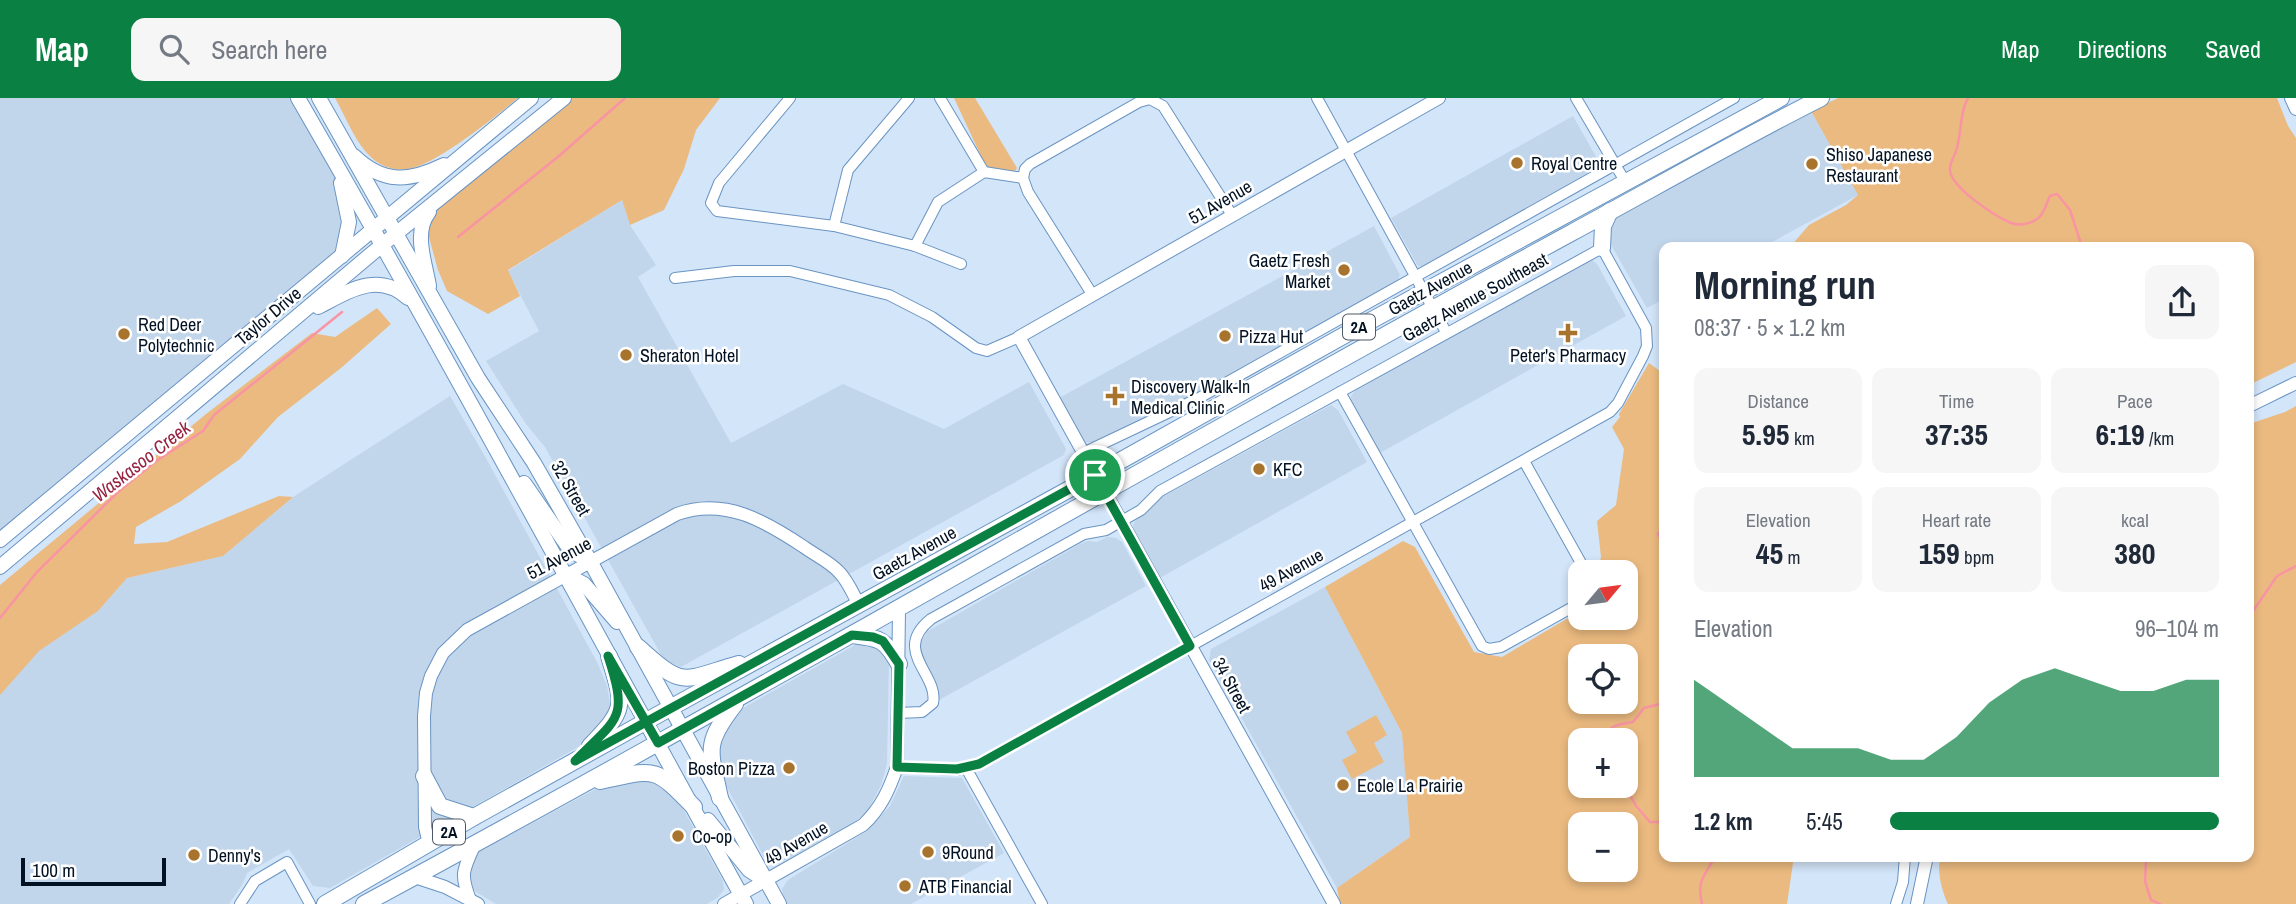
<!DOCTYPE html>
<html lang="en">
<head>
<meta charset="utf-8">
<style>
  body { margin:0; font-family:"Archivo Narrow",sans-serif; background:#f6f6f7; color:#1f2937; height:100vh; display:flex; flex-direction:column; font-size:26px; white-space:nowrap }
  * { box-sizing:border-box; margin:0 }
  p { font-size:23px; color:#747a83 }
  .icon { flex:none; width:38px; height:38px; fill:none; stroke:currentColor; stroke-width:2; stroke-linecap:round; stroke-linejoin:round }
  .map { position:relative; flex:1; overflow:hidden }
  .details { position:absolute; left:1659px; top:144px; width:595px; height:620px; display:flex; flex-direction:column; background:#fff; border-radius:14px; box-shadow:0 4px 10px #0003 }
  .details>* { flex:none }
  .needle { width:46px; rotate:61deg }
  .controls { position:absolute; left:1568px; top:462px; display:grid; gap:14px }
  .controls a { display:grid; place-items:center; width:70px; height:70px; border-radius:14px; background:#fff; box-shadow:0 4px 10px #0003; font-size:35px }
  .scale { position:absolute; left:21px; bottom:18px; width:145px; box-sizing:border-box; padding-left:7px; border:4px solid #031223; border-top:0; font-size:19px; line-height:24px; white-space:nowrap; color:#031223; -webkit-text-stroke:5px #fff; paint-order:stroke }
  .pin { position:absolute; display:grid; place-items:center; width:60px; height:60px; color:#fff; margin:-30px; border:4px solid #fff; border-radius:50%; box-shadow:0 2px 7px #0007 }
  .round { display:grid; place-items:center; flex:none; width:74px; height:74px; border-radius:14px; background:#f6f6f7 }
  .overview { display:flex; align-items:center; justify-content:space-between; height:119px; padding:0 35px }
  h1 { font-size:38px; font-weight:700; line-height:52px }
  .metrics { display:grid; grid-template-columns:repeat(3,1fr); gap:10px; height:119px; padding:7px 35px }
  .metrics div { display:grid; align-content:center; border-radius:14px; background:#f6f6f7; text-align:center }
  .metrics b { font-size:30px; font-weight:700 }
  .metrics small { font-size:19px; font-weight:400 }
  .metrics p { font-size:19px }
  .chart { height:196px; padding:14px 35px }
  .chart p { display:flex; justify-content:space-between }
  .chart svg { width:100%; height:126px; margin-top:7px; fill:#0b8043; opacity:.7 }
  ul { padding:0 35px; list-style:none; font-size:23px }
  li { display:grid; grid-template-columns:112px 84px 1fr; align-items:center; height:52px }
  li i { height:18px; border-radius:9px; background:#0b8043 }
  header { display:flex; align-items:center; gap:42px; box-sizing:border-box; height:98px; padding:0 35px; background:#0b8043; color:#fff }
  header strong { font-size:33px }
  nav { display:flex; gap:38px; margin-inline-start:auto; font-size:24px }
  .search { width:490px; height:63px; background:#f6f6f7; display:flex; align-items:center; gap:18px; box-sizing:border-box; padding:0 24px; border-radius:14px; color:#747a83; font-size:26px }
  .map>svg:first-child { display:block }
</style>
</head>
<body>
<header>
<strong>Map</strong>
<div class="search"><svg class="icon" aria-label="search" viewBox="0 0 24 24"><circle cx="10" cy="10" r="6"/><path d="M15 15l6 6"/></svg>Search here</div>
<nav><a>Map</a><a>Directions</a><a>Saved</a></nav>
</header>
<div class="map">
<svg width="2296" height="806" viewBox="0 0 2296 806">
  <rect width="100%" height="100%" fill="#d3e5f9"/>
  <g fill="#c1d5eb">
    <path d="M 0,0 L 299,0 L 338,70 L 348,118 L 342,158 L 0,442 Z"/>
    <path d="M 1811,13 L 1858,97 L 1763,149 L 1664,149 L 1664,201 L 1647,210 L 1610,145 L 1611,127 L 1615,120 Z"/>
    <path d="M 1573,18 L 1599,64 L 1597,71 L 1423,169 L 1418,168 L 1391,120 Z"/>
    <path d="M 622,102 L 630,127 L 656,167 L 638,179 L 731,345 L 843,286 L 944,331 L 1029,284 L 1066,351 L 1064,357 L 681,569 L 664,562 L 545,349 L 526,326 L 486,263 L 539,233 L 508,173 Z"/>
    <path d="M 1374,128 L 1400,177 L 1397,184 L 1199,296 L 1093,344 L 1084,344 L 1059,300 Z"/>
    <path d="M 1592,162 L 1597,166 L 1626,218 L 1380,355 L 1351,304 L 1351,298 L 1356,292 L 1585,164 Z"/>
    <path d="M 450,298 L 487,362 L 598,566 L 607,588 L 611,611 L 604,627 L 580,648 L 330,790 L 313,788 L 289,751 L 247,775 L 242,787 L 229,806 L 0,806 L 0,579 L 98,513 L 127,480 L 223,458 L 293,399 Z"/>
    <path d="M 1331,307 L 1338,312 L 1367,364 L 1158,481 L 1134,436 L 1133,427 L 1135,423 L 1147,414 L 1155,403 Z"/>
    <path d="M 1107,439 L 1116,440 L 1122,444 L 1146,488 L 939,602 L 922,573 L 919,561 L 921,543 L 928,533 L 1080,446 L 1088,443 L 1097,444 Z"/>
    <path d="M 1325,489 L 1402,635 L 1410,739 L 1337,790 L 1209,562 L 1211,551 Z"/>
    <path d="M 864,542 L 876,546 L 889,560 L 887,666 L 881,687 L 868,712 L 854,725 L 786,762 L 772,764 L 765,761 L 721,678 L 715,639 L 734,615 Z"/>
    <path d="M 636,674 L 672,691 L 723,783 L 724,792 L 717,800 L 707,806 L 496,806 L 473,792 L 467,772 L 477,755 L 618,679 Z"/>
    <path d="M 904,678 L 962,680 L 1004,755 L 911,806 L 785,806 L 782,791 L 788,782 L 867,733 L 890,708 Z"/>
  </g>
  <g fill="#ebba80" fill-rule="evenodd">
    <path d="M 335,0 L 518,0 C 495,19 436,67 408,71 C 398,73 386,70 377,64 C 357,50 347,21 335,0 Z"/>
    <path d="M 570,0 L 720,0 L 696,32 L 684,71 L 664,112 L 630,127 L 622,102 L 508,172 L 520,198 L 488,216 L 447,193 L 438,172 L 428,136 L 435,113 Z"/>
    <path d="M 954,0 L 975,0 L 1017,70 L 1015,73 L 987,71 Z"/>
    <path d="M 1838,0 L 2277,0 L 2288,28 L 2296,40 L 2296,264 L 2249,287 L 2249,149 L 1790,149 L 1809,127 L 1846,107 L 1858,97 L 1811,13 Z"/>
    <path d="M 377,210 L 391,226 L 341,270 L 278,319 L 240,361 L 181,403 L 136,429 L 134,446 L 167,444 L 279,398 L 293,399 L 223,458 L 127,480 L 98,513 L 39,553 L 0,597 L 0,487 L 206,316 L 312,235 L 335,239 Z"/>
    <path d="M 1649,265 L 1664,276 L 1664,758 L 1794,758 L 1787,806 L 1340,806 L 1337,790 L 1410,739 L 1402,635 L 1325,489 L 1403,443 L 1415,449 L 1474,554 L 1502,559 L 1580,513 L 1580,520 L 1626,520 L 1626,474 L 1597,474 L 1601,459 L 1597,423 L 1616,407 L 1624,351 L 1612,329 L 1620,319 L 1619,316 ZM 1580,558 L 1626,558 L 1626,604 L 1580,604 ZM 1580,642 L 1626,642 L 1626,688 L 1580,688 ZM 1580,726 L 1626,726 L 1626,772 L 1580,772 Z"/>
    <path d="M 2296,308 L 2296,806 L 1948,806 C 1942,793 1936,772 1941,758 L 2249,758 L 2249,326 L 2285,314 Z"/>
    <path d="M 1376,617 L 1387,637 L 1374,645 L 1384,664 L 1352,681 L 1342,662 L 1357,654 L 1346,634 Z"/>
  </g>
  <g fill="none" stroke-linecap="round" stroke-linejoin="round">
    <g stroke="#f994a3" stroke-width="2.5">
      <path d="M 1968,0 C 1959,16 1962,36 1956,53 C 1954,60 1949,65 1950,73 C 1953,91 1995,118 2011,125 C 2019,128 2030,126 2037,121 C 2045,116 2046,105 2050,98 L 2057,96 L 2070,112 L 2082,149"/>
      <path d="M 458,139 L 559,58 L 625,0"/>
      <path d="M 1664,428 L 1658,436 L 1664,448"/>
      <path d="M 2249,519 L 2277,478 L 2296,468"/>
      <path d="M 0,520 L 37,474 L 119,393 L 156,363 L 203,333 L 214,317 L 342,214"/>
      <path d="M 1604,642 C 1608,627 1619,626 1633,624 L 1644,610 L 1664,605"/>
      <path d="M 1625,688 L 1636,708 L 1650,724 L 1664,724"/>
      <path d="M 2143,758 L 2146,764 L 2145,783 L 2151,802 L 2160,806"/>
      <path d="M 1702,806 C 1696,780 1706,778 1715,758"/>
    </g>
    <g stroke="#6994c2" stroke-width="12">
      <g id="minor">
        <path d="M 790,0 L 719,85 L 711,105 L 717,113 L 834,128 L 915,148 L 961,166"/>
        <path d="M 940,0 L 984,74"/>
        <path d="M 1317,0 L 1446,234"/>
        <path d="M 1576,0 L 1626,85"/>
        <path d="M 1023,80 L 1025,71 L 1030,66 L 1139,4 L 1150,1 L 1163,8 L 1232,117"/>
        <path d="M 1023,80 L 1028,94 L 1092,196"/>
        <path d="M 834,128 L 848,72 L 909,0"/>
        <path d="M 915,148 L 938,104 L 984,74 L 1023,80"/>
        <path d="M 675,180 L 734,173 L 790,173 L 889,197 L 932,219 L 976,250 L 987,253 L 1019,239"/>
        <path d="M 1340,294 L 1482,548 L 1489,551 L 1501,549 L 1580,505"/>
        <path d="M 1083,355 L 1199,300 L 1734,0"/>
        <path d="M 1524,363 L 1586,474"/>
        <path d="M 897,669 L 957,672 L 979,666 L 1610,314 L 1618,305 L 1643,258 L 1647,248 L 1646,230 L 1602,150 L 1160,393 L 1141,412 L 1106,432 L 1084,436 L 931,521 C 891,553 939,576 933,605 L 922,614 L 898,615"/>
        <path d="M 966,670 L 1042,806"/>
        <path d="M 240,806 L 255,783 L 287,764 L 310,806"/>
        <path d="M 1896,806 L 1903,784 L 1905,758"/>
      </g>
    </g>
    <g stroke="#6994c2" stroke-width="14">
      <g id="tertiary">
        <path d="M 2291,0 L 2296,11"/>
        <path d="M 2249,308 L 2296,285"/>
        <path d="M 429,746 L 425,729 L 424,618 L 426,595 L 431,578 L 443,555 L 467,532 L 677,416 C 725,399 765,423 804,449 C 815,457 830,464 839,474 C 848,483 853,496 859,507"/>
        <path d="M 415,779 L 445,789 L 478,806"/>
        <path d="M 470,802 C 460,776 463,772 474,748"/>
        <path d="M 724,806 L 863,727 C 881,710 889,692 897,669 L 899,511"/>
        <path d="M 1334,806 L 1019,239 L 1439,0"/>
        <path d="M 1917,806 L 1927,758"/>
      </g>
    </g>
    <g stroke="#6994c2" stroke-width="16">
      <g id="secondary">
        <path d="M 298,0 C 452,266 597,537 746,806"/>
        <path d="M 319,0 L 478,280 L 534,365 L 590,463 L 779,806"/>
        <path d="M 354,58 C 383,86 409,84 444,67"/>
        <path d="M 341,85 L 349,124 L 342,158"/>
        <path d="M 429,188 C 425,164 413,134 429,114"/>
        <path d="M 318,209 C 349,193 378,173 408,200"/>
        <path d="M 524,385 L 571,453 L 588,462"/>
        <path d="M 0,442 L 531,0"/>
        <path d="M 0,469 L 382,147 L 564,0"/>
        <path d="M 565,476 L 584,486 L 617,524"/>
        <path d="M 708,722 L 749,772 L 763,781"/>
      </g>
    </g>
    <g stroke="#6994c2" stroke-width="18">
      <g id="primary">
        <path d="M 1602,150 L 1603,128 L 1610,113"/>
        <path d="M 852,537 C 880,540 885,541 899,566"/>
        <path d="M 638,549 C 685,592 682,582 739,566"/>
        <path d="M 590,648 C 627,610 624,608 609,558"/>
        <path d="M 424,678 L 440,708 L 474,719"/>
        <path d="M 600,683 C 656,671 653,667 694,709"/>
        <path d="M 720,700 C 710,652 703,647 735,606"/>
        <path d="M 325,806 L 474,719 L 670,610 L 1095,377 L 1359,229 L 1781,0"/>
        <path d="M 364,806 C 769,588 1166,355 1571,135 C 1654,90 1736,43 1821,0"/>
      </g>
    </g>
    <use href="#minor" stroke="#fff" stroke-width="10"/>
    <use href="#tertiary" stroke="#fff" stroke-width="12"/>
    <use href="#secondary" stroke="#fff" stroke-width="14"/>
    <use href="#primary" stroke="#fff" stroke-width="16"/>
  </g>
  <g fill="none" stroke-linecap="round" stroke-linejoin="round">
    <g stroke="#fff" stroke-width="14">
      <path id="route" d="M 1095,377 L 646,624 L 608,558 C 629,622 618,619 575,663 L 646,624 L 658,645 L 852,537 L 873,539 L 883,543 L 899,566 L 897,669 L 957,671 L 979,666 L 1190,548 L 1095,377"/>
    </g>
    <use href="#route" stroke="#0b8043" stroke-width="9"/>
  </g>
  <g fill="#a8732d" stroke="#fff" stroke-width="2.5">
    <circle cx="1517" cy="65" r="7"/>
    <circle cx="1812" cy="66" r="7"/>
    <circle cx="1344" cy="172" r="7"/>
    <path d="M1564.5 224.5h7v7h7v7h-7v7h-7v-7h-7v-7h7z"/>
    <circle cx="124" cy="236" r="7"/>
    <circle cx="1225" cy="238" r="7"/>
    <circle cx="626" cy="257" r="7"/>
    <path d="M1111.5 287.5h7v7h7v7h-7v7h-7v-7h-7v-7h7z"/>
    <circle cx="1259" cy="371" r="7"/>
    <circle cx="789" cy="670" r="7"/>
    <circle cx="1343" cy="687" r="7"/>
    <circle cx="678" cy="738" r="7"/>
    <circle cx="928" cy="754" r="7"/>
    <circle cx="194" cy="757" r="7"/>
    <circle cx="905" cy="788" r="7"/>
  </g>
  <g text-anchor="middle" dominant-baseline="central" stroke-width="5" stroke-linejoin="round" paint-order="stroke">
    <g fill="#fff" stroke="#4f5965" stroke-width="2">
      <rect x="1343" y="216.5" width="32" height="25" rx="5"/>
      <rect x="433" y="721.5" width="32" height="25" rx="5"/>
    </g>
    <g font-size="16" font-weight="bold" fill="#031223">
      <text x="1359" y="229">2A</text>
      <text x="449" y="734">2A</text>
    </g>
    <g font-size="18" fill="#031223" stroke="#fff" text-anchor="start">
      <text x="1826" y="56">Shiso Japanese<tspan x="1826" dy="21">Restaurant</tspan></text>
      <text x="1531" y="65">Royal Centre</text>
      <text x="1330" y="162" text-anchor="end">Gaetz Fresh<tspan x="1330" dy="21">Market</tspan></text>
      <text x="138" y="226">Red Deer<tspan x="138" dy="21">Polytechnic</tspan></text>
      <text x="1239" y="238">Pizza Hut</text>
      <text x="640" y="257">Sheraton Hotel</text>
      <text x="1568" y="257" text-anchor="middle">Peter's Pharmacy</text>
      <text x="1131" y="288">Discovery Walk-In<tspan x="1131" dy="21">Medical Clinic</tspan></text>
      <text x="1273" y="371">KFC</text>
      <text x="775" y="670" text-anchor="end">Boston Pizza</text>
      <text x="1357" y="687">Ecole La Prairie</text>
      <text x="692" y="738">Co-op</text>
      <text x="942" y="754">9Round</text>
      <text x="208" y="757">Denny's</text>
      <text x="919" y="788">ATB Financial</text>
    </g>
    <g font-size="18" fill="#031223" stroke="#fff">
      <text transform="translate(1220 104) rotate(-30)">51 Avenue</text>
      <text transform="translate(1430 190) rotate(-29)">Gaetz Avenue</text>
      <text transform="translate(1475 199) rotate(-29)">Gaetz Avenue Southeast</text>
      <text transform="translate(268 218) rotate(-40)">Taylor Drive</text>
      <text transform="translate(571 390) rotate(60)">32 Street</text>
      <text transform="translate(914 455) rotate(-29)">Gaetz Avenue</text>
      <text transform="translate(559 460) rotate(-28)">51 Avenue</text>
      <text transform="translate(1291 472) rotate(-29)">49 Avenue</text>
      <text transform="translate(1232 587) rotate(61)">34 Street</text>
      <text transform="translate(796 745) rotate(-30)">49 Avenue</text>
    </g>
    <g font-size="19" font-style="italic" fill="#962240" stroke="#fff">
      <text transform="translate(141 363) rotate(-38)">Waskasoo Creek</text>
    </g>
  </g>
</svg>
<div class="controls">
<a><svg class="needle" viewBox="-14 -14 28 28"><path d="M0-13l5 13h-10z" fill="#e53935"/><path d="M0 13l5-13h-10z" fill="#747a83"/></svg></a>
<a><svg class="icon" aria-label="locate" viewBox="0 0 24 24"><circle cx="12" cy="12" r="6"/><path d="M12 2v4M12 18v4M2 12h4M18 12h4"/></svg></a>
<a>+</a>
<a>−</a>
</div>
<div class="scale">100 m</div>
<div class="pin" style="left:1095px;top:377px;background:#1e9e55"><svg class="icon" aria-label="arrive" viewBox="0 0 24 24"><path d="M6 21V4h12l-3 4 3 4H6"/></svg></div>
<section class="details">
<div class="overview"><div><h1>Morning run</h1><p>08:37 · 5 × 1.2 km</p></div><a class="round"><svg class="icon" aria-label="share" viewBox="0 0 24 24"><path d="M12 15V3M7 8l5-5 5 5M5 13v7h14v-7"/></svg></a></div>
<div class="metrics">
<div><p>Distance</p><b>5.95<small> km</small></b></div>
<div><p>Time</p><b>37:35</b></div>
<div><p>Pace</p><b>6:19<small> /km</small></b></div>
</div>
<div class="metrics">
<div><p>Elevation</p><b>45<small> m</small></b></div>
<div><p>Heart rate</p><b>159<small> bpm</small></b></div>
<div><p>kcal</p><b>380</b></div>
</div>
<div class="chart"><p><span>Elevation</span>96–104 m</p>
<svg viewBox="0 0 160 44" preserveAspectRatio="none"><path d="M0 44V10L10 18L20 26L30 34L40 34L50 34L60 38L70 38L80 30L90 18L100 10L110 6L120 10L130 14L140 14L150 10L160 10V44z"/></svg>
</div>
<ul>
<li><b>1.2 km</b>5:45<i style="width:100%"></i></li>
</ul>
</section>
</div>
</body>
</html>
